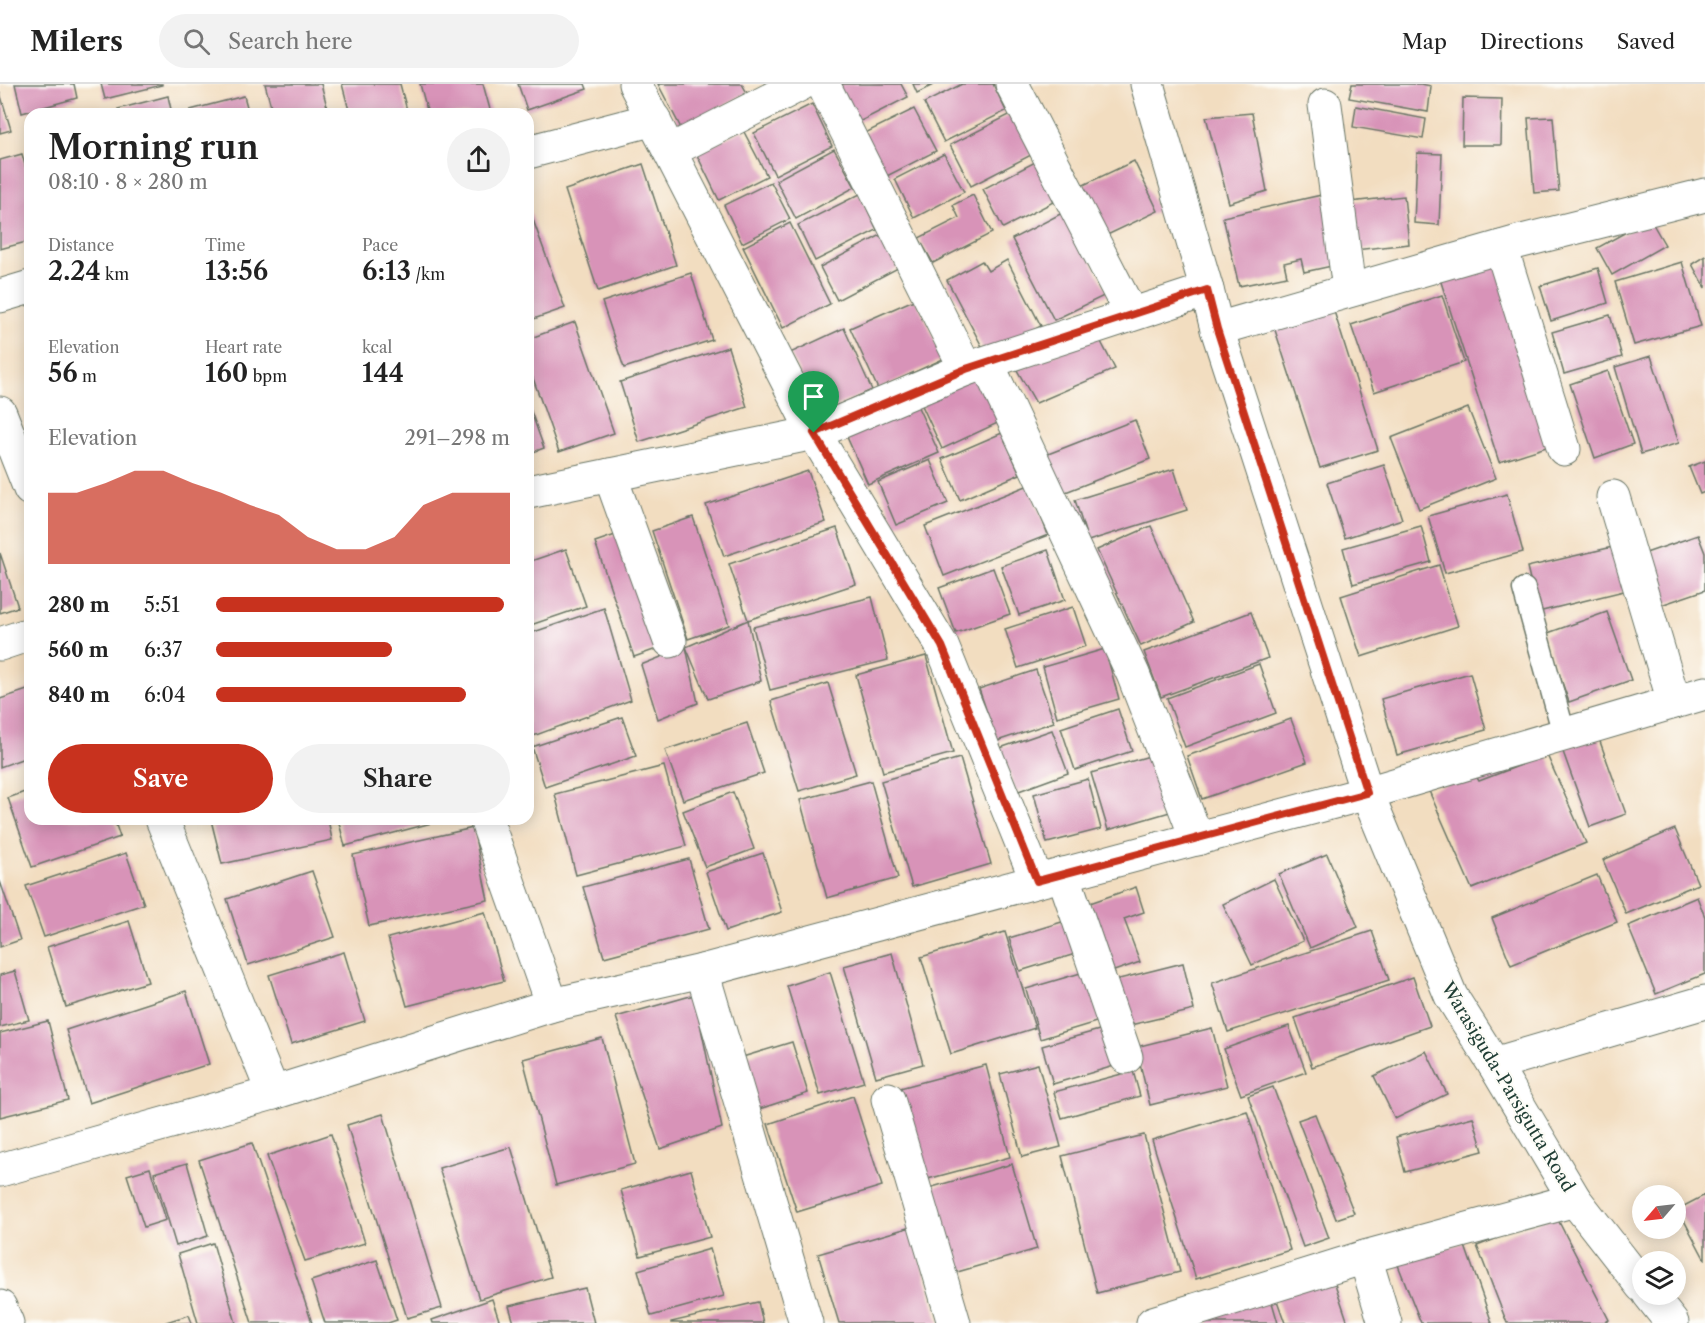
<!DOCTYPE html>
<html lang="en">
<head>
<meta charset="utf-8">
<style>
  body { margin:0; font-family:"Libre Caslon Text",serif; background:#f2f2f2; color:#222; height:100vh; display:flex; flex-direction:column; font-size:22px; white-space:nowrap }
  * { box-sizing:border-box; margin:0 }
  p { font-size:20px; color:#767676 }
  .icon { flex:none; width:33px; height:33px; fill:none; stroke:currentColor; stroke-width:2; stroke-linecap:round; stroke-linejoin:round }
  .map { position:relative; flex:1; overflow:hidden }
  .panel { position:absolute; left:24px; top:24px; width:510px; height:717px; display:flex; flex-direction:column; background:#fff; border-radius:18px; box-shadow:0 3px 15px #0003 }
  .panel>* { flex:none }
  .needle { width:39px; rotate:242deg }
  .fabs { position:absolute; left:1632px; top:1101px; display:grid; gap:12px }
  .fabs a { display:grid; place-items:center; width:54px; height:54px; border-radius:50%; background:#fff; box-shadow:0 3px 15px #0003; font-size:30px }
  .pin { position:absolute; display:grid; place-items:center; width:51px; height:51px; color:#fff; margin:-62px -26px; border-radius:50% 50% 50% 0; rotate:-45deg; box-shadow:0 0 6px #0007 }
  .pin .icon { rotate:45deg }
  .round { display:grid; place-items:center; flex:none; width:63px; height:63px; border-radius:32px; background:#f2f2f2 }
  .summary { display:flex; align-items:center; justify-content:space-between; height:102px; padding:0 24px }
  h1 { font-size:33px; font-weight:600; line-height:45px }
  .figures { display:grid; grid-template-columns:repeat(3,1fr); gap:9px; height:102px; padding:6px 24px }
  .figures div { display:grid; align-content:center }
  .figures b { font-size:26px; font-weight:600 }
  .figures small { font-size:16px; font-weight:400 }
  .figures p { font-size:16px }
  .chart { height:168px; padding:12px 24px }
  .chart p { display:flex; justify-content:space-between }
  .chart svg { width:100%; height:108px; margin-top:6px; fill:#c8321e; opacity:.7 }
  .action { display:flex; gap:12px; margin-top:auto; padding:12px 24px }
  .action a { flex:1; height:69px; border-radius:36px; background:#c8321e; color:#fff; font-size:24px; font-weight:600; line-height:69px; text-align:center }
  .action a+a { background:#f2f2f2; color:#222 }
  ul { padding:0 24px; list-style:none; font-size:20px }
  li { display:grid; grid-template-columns:96px 72px 1fr; align-items:center; height:45px }
  li i { height:15px; border-radius:8px; background:#c8321e }
  header { display:flex; align-items:center; gap:36px; box-sizing:border-box; height:84px; padding:0 30px; background:#fff; border-bottom:2px solid #e0e0e0 }
  header strong { font-size:28px }
  nav { display:flex; gap:33px; margin-inline-start:auto; font-size:21px }
  .search { width:420px; height:54px; background:#f2f2f2; display:flex; align-items:center; gap:15px; box-sizing:border-box; padding:0 21px; border-radius:33px; color:#767676; font-size:22px }
  .map>svg:first-child { display:block }
</style>
</head>
<body>
<header>
<strong>Milers</strong>
<div class="search"><svg class="icon" aria-label="search" viewBox="0 0 24 24"><circle cx="10" cy="10" r="6"/><path d="M15 15l6 6"/></svg>Search here</div>
<nav><a>Map</a><a>Directions</a><a>Saved</a></nav>
</header>
<div class="map">
<svg width="1705" height="1239" viewBox="0 0 1705 1239">
  <rect width="100%" height="100%" fill="#fdfcf7"/>
  <filter id="ink" filterUnits="userSpaceOnUse"><feTurbulence type="fractalNoise" baseFrequency=".0167" numOctaves="2"/><feDisplacementMap in="SourceGraphic" scale="12" xChannelSelector="R" yChannelSelector="G"/><feConvolveMatrix kernelMatrix="1 2 1 2 8 2 1 2 1" color-interpolation-filters="sRGB"/></filter>
  <filter id="wash" filterUnits="userSpaceOnUse"><feTurbulence type="fractalNoise" baseFrequency=".008" numOctaves="4" result="noise"/><feDisplacementMap in="SourceGraphic" scale="24" xChannelSelector="R" yChannelSelector="G"/><feGaussianBlur stdDeviation="1.35" result="paint"/><feColorMatrix in="noise" values="0 0 0 0 0 0 0 0 0 0 0 0 0 0 0 0 0 1.4 0 .05"/><feComposite in="paint" operator="in"/></filter>
  <g filter="url(#wash)">
    <rect width="100%" height="100%" fill="#f2ddc0"/>
    <g id="blocks">
      <g fill="#d893b8">
        <path d="M 15,0 L 74,0 L 77,14 L 22,29 Z"/>
        <path d="M 101,0 L 162,0 L 162,1 L 105,15 Z"/>
        <path d="M 265,0 L 321,0 L 329,30 L 273,30 Z"/>
        <path d="M 342,0 L 400,0 L 408,30 L 350,30 Z"/>
        <path d="M 420,0 L 483,0 L 491,29 L 428,30 Z"/>
        <path d="M 518,0 L 585,0 L 587,5 L 527,26 Z"/>
        <path d="M 658,0 L 742,0 L 747,9 L 681,44 Z"/>
        <path d="M 834,0 L 901,0 L 908,13 L 855,40 Z"/>
        <path d="M 913,0 L 935,0 L 917,9 Z"/>
        <path d="M 962,0 L 993,0 L 1006,27 L 944,58 L 924,19 Z"/>
        <path d="M 1352,0 L 1421,0 L 1431,2 L 1428,28 L 1349,14 Z"/>
        <path d="M 0,9 L 11,46 L 0,49 Z"/>
        <path d="M 168,12 L 172,30 L 120,30 L 118,25 Z"/>
        <path d="M 244,12 L 249,30 L 191,30 L 190,26 Z"/>
        <path d="M 1463,14 L 1502,15 L 1501,61 L 1462,61 Z"/>
        <path d="M 812,20 L 832,62 L 775,91 L 754,49 Z"/>
        <path d="M 1356,22 L 1426,35 L 1423,55 L 1353,43 Z"/>
        <path d="M 914,25 L 936,67 L 883,94 L 861,51 Z"/>
        <path d="M 1015,28 L 1035,69 L 971,102 L 950,61 Z"/>
        <path d="M 1252,29 L 1267,107 L 1229,119 L 1206,33 Z"/>
        <path d="M 1553,33 L 1559,107 L 1534,109 L 1528,34 Z"/>
        <path d="M 743,46 L 767,92 L 719,116 L 696,69 Z"/>
        <path d="M 834,65 L 855,103 L 796,135 L 776,96 Z"/>
        <path d="M 1417,69 L 1442,70 L 1439,141 L 1414,139 Z"/>
        <path d="M 22,70 L 30,99 L 30,157 L 0,165 L 0,76 Z"/>
        <path d="M 944,70 L 964,108 L 914,134 L 895,95 Z"/>
        <path d="M 1041,75 L 1061,114 L 1003,144 L 983,105 Z"/>
        <path d="M 1134,77 L 1158,127 L 1103,153 L 1079,103 Z"/>
        <path d="M 643,80 L 676,181 L 598,207 L 565,106 Z"/>
        <path d="M 771,98 L 790,135 L 742,159 L 724,121 Z"/>
        <path d="M 860,110 L 877,146 L 815,177 L 798,141 Z"/>
        <path d="M 1326,110 L 1341,180 L 1304,188 L 1301,175 L 1284,179 L 1287,192 L 1239,202 L 1223,133 Z"/>
        <path d="M 973,111 L 992,149 L 933,179 L 919,154 L 959,134 L 953,121 Z"/>
        <path d="M 1404,112 L 1409,160 L 1355,166 L 1350,118 Z"/>
        <path d="M 528,122 L 565,224 L 528,237 Z"/>
        <path d="M 1066,127 L 1108,210 L 1054,236 L 1012,155 Z"/>
        <path d="M 1650,135 L 1665,161 L 1612,191 L 1597,164 Z"/>
        <path d="M 790,139 L 830,220 L 783,244 L 743,163 Z"/>
        <path d="M 881,151 L 898,184 L 837,216 L 820,183 Z"/>
        <path d="M 1705,172 L 1705,204 L 1692,180 Z"/>
        <path d="M 1007,176 L 1041,242 L 986,270 L 947,196 L 982,177 L 988,187 Z"/>
        <path d="M 1497,177 L 1556,360 L 1499,378 L 1440,195 Z"/>
        <path d="M 1682,178 L 1701,242 L 1634,261 L 1615,198 Z"/>
        <path d="M 1598,184 L 1608,219 L 1551,237 L 1540,202 Z"/>
        <path d="M 691,189 L 712,256 L 624,284 L 602,218 Z"/>
        <path d="M 1442,211 L 1464,278 L 1374,308 L 1351,241 Z"/>
        <path d="M 916,215 L 943,275 L 878,305 L 850,244 Z"/>
        <path d="M 1333,224 L 1378,366 L 1320,384 L 1274,243 Z"/>
        <path d="M 1610,231 L 1622,273 L 1564,290 L 1552,248 Z"/>
        <path d="M 575,238 L 614,349 L 559,368 L 528,280 L 528,255 Z"/>
        <path d="M 844,244 L 872,306 L 818,330 L 790,269 Z"/>
        <path d="M 1098,252 L 1115,285 L 1036,319 L 1017,286 Z"/>
        <path d="M 728,263 L 747,323 L 639,358 L 620,298 Z"/>
        <path d="M 1651,272 L 1679,359 L 1641,370 L 1615,283 Z"/>
        <path d="M 1608,287 L 1633,360 L 1595,374 L 1570,300 Z"/>
        <path d="M 981,289 L 1002,337 L 942,365 L 920,317 Z"/>
        <path d="M 528,319 L 544,364 L 528,370 Z"/>
        <path d="M 917,321 L 939,369 L 868,400 L 847,353 Z"/>
        <path d="M 1468,324 L 1496,394 L 1419,425 L 1391,354 Z"/>
        <path d="M 1135,336 L 1150,375 L 1058,411 L 1043,372 Z"/>
        <path d="M 1002,349 L 1020,390 L 960,416 L 942,375 Z"/>
        <path d="M 930,376 L 948,419 L 896,441 L 878,398 Z"/>
        <path d="M 1705,377 L 1705,408 L 1700,410 L 1689,383 Z"/>
        <path d="M 1384,381 L 1402,435 L 1345,454 L 1327,399 Z"/>
        <path d="M 1174,385 L 1187,426 L 1088,457 L 1075,416 Z"/>
        <path d="M 808,387 L 826,438 L 724,472 L 706,421 Z"/>
        <path d="M 1029,401 L 1048,451 L 944,492 L 925,442 Z"/>
        <path d="M 1507,410 L 1523,468 L 1445,489 L 1428,432 Z"/>
        <path d="M 693,433 L 729,541 L 688,555 L 652,447 Z"/>
        <path d="M 1151,442 L 1194,538 L 1141,562 L 1097,466 Z"/>
        <path d="M 1421,442 L 1431,478 L 1353,500 L 1343,464 Z"/>
        <path d="M 837,444 L 856,500 L 748,536 L 729,480 Z"/>
        <path d="M 627,447 L 665,562 L 634,573 L 595,458 Z"/>
        <path d="M 1698,451 L 1705,469 L 1705,506 L 1661,521 L 1643,470 Z"/>
        <path d="M 1617,462 L 1628,506 L 1538,528 L 1527,483 Z"/>
        <path d="M 566,465 L 586,522 L 528,542 L 528,478 Z"/>
        <path d="M 1048,466 L 1065,516 L 1019,531 L 1001,482 Z"/>
        <path d="M 0,469 L 18,523 L 0,529 Z"/>
        <path d="M 1439,481 L 1458,542 L 1361,573 L 1341,512 Z"/>
        <path d="M 993,484 L 1010,530 L 956,549 L 939,504 Z"/>
        <path d="M 872,513 L 888,576 L 770,606 L 753,543 Z"/>
        <path d="M 1073,523 L 1086,562 L 1018,584 L 1005,545 Z"/>
        <path d="M 604,524 L 631,616 L 528,654 L 528,550 Z"/>
        <path d="M 1251,528 L 1268,574 L 1161,613 L 1144,568 Z"/>
        <path d="M 1607,528 L 1631,596 L 1569,618 L 1545,550 Z"/>
        <path d="M 748,536 L 761,597 L 708,615 L 686,563 Z"/>
        <path d="M 686,563 L 698,619 L 658,635 L 641,581 Z"/>
        <path d="M 1105,565 L 1119,615 L 1057,633 L 1043,583 Z"/>
        <path d="M 926,572 L 953,669 L 883,688 L 856,591 Z"/>
        <path d="M 1259,580 L 1276,629 L 1185,663 L 1167,614 Z"/>
        <path d="M 1036,586 L 1054,638 L 997,657 L 979,605 Z"/>
        <path d="M 1470,589 L 1486,646 L 1397,671 L 1381,615 Z"/>
        <path d="M 828,599 L 856,690 L 799,707 L 771,617 Z"/>
        <path d="M 30,605 L 30,672 L 0,683 L 0,615 Z"/>
        <path d="M 1118,625 L 1132,667 L 1075,686 L 1061,644 Z"/>
        <path d="M 622,633 L 636,672 L 545,703 L 532,663 Z"/>
        <path d="M 1291,635 L 1307,678 L 1202,715 L 1187,672 Z"/>
        <path d="M 747,639 L 764,689 L 683,716 L 665,666 Z"/>
        <path d="M 1052,646 L 1068,689 L 1016,708 L 1000,664 Z"/>
        <path d="M 1598,652 L 1626,730 L 1590,743 L 1562,665 Z"/>
        <path d="M 1153,671 L 1170,728 L 1108,746 L 1091,689 Z"/>
        <path d="M 1547,671 L 1586,759 L 1472,805 L 1429,707 L 1474,689 L 1479,697 Z"/>
        <path d="M 960,674 L 991,780 L 912,803 L 881,697 Z"/>
        <path d="M 664,682 L 686,762 L 576,791 L 555,710 Z"/>
        <path d="M 1088,695 L 1101,745 L 1047,759 L 1034,710 Z"/>
        <path d="M 871,697 L 898,794 L 827,814 L 800,716 Z"/>
        <path d="M 30,706 L 30,735 L 114,735 L 120,753 L 32,783 L 8,714 Z"/>
        <path d="M 733,708 L 754,765 L 705,783 L 683,727 Z"/>
        <path d="M 216,735 L 328,735 L 332,756 L 222,780 L 211,736 Z"/>
        <path d="M 338,735 L 443,735 L 443,736 L 345,762 Z"/>
        <path d="M 473,744 L 488,816 L 369,842 L 353,771 Z"/>
        <path d="M 1675,745 L 1698,800 L 1626,830 L 1603,776 Z"/>
        <path d="M 126,769 L 144,820 L 44,853 L 26,802 Z"/>
        <path d="M 763,769 L 782,828 L 726,847 L 706,788 Z"/>
        <path d="M 1327,770 L 1358,843 L 1310,864 L 1279,790 Z"/>
        <path d="M 689,775 L 709,845 L 604,873 L 583,803 Z"/>
        <path d="M 312,787 L 335,853 L 248,881 L 227,815 Z"/>
        <path d="M 1597,791 L 1617,838 L 1511,881 L 1492,834 Z"/>
        <path d="M 1274,795 L 1303,857 L 1252,881 L 1223,820 Z"/>
        <path d="M 0,797 L 20,856 L 0,863 Z"/>
        <path d="M 1136,803 L 1144,828 L 1124,835 L 1140,878 L 1114,887 L 1090,819 Z"/>
        <path d="M 1697,813 L 1705,833 L 1705,890 L 1656,910 L 1628,842 Z"/>
        <path d="M 485,828 L 504,897 L 407,922 L 388,854 Z"/>
        <path d="M 1075,834 L 1085,867 L 1020,887 L 1009,854 Z"/>
        <path d="M 129,837 L 148,898 L 66,923 L 47,863 Z"/>
        <path d="M 1372,847 L 1389,896 L 1228,948 L 1212,899 Z"/>
        <path d="M 1005,848 L 1035,944 L 951,970 L 921,873 Z"/>
        <path d="M 344,868 L 365,937 L 291,960 L 269,891 Z"/>
        <path d="M 892,869 L 923,980 L 876,993 L 844,882 Z"/>
        <path d="M 1183,879 L 1194,926 L 1126,942 L 1115,896 Z"/>
        <path d="M 1091,886 L 1106,935 L 1040,955 L 1026,905 Z"/>
        <path d="M 15,887 L 29,936 L 0,943 L 0,891 Z"/>
        <path d="M 830,888 L 864,998 L 820,1011 L 787,902 Z"/>
        <path d="M 1413,893 L 1430,942 L 1312,983 L 1295,934 Z"/>
        <path d="M 186,907 L 209,980 L 89,1019 L 66,946 Z"/>
        <path d="M 694,911 L 722,1044 L 660,1065 L 616,933 Z"/>
        <path d="M 48,937 L 68,1016 L 0,1033 L 0,949 Z"/>
        <path d="M 1289,942 L 1306,988 L 1241,1011 L 1224,965 Z"/>
        <path d="M 1110,943 L 1121,980 L 1053,1000 L 1042,962 Z"/>
        <path d="M 1212,944 L 1227,1002 L 1150,1021 L 1136,963 Z"/>
        <path d="M 602,954 L 635,1080 L 556,1101 L 523,975 Z"/>
        <path d="M 792,958 L 808,1009 L 753,1027 L 736,975 Z"/>
        <path d="M 1426,967 L 1447,1010 L 1395,1035 L 1374,992 Z"/>
        <path d="M 1038,980 L 1061,1063 L 1022,1073 L 1000,990 Z"/>
        <path d="M 986,981 L 1010,1073 L 924,1096 L 900,1004 Z"/>
        <path d="M 1133,987 L 1140,1012 L 1062,1034 L 1054,1008 Z"/>
        <path d="M 1273,1003 L 1329,1154 L 1303,1163 L 1248,1012 Z"/>
        <path d="M 853,1012 L 882,1102 L 797,1128 L 768,1040 Z"/>
        <path d="M 1247,1027 L 1290,1166 L 1196,1195 L 1152,1056 Z"/>
        <path d="M 383,1030 L 442,1224 L 407,1234 L 347,1041 Z"/>
        <path d="M 1315,1030 L 1354,1129 L 1336,1135 L 1298,1036 Z"/>
        <path d="M 1473,1033 L 1483,1067 L 1405,1088 L 1396,1053 Z"/>
        <path d="M 331,1050 L 365,1159 L 305,1177 L 267,1072 Z"/>
        <path d="M 1144,1051 L 1180,1188 L 1097,1209 L 1062,1072 Z"/>
        <path d="M 252,1059 L 312,1239 L 252,1239 L 199,1076 Z"/>
        <path d="M 511,1063 L 551,1193 L 479,1215 L 439,1084 Z"/>
        <path d="M 187,1079 L 208,1152 L 176,1162 L 154,1089 Z"/>
        <path d="M 1012,1080 L 1037,1165 L 947,1191 L 922,1106 Z"/>
        <path d="M 150,1084 L 166,1136 L 144,1143 L 127,1091 Z"/>
        <path d="M 691,1086 L 710,1153 L 640,1172 L 621,1106 Z"/>
        <path d="M 1705,1111 L 1705,1176 L 1678,1125 Z"/>
        <path d="M 1556,1132 L 1609,1236 L 1604,1239 L 1507,1239 L 1477,1162 Z"/>
        <path d="M 911,1143 L 939,1239 L 839,1239 L 818,1170 Z"/>
        <path d="M 213,1159 L 236,1239 L 198,1239 L 178,1170 Z"/>
        <path d="M 1464,1159 L 1492,1239 L 1421,1239 L 1396,1176 Z"/>
        <path d="M 710,1165 L 724,1212 L 651,1232 L 638,1186 Z"/>
        <path d="M 377,1176 L 397,1236 L 388,1239 L 325,1239 L 311,1197 Z"/>
        <path d="M 1332,1191 L 1348,1239 L 1285,1239 L 1275,1211 Z"/>
        <path d="M 585,1204 L 594,1239 L 514,1239 L 509,1222 Z"/>
        <path d="M 1269,1208 L 1278,1239 L 1210,1239 L 1207,1229 Z"/>
        <path d="M 492,1215 L 500,1239 L 433,1239 L 432,1236 Z"/>
        <path d="M 758,1218 L 763,1239 L 671,1239 L 671,1238 Z"/>
        <path d="M 189,1231 L 192,1239 L 166,1239 L 166,1238 Z"/>
      </g>
    </g>
  </g>
  <g filter="url(#ink)">
    <use href="#blocks" fill-opacity="0" stroke="#697565" stroke-width="1.5"/>
    <g fill="none" stroke-linecap="round" stroke-linejoin="round">
      <g stroke="#697565" stroke-width="25">
        <path id="service" d="M 1524,505 L 1564,650"/>
      </g>
      <g stroke="#697565" stroke-width="35">
        <g id="minor">
          <path d="M 635,0 L 814,349 L 942,562 L 1037,797"/>
          <path d="M 823,0 L 966,285"/>
          <path d="M 1012,0 L 1131,230"/>
          <path d="M 1325,21 L 1349,206"/>
          <path d="M 670,67 L 801,0"/>
          <path d="M 528,68 L 654,35"/>
          <path d="M 1501,163 L 1564,365"/>
          <path d="M 0,212 L 30,203"/>
          <path d="M 1217,245 L 1518,158 L 1705,111"/>
          <path d="M 987,279 L 1133,590 L 1197,755"/>
          <path d="M 0,329 L 30,405"/>
          <path d="M 610,391 L 670,557"/>
          <path d="M 528,408 L 814,349 L 966,285 L 1207,206"/>
          <path d="M 1613,413 L 1674,618"/>
          <path d="M 0,560 L 30,550"/>
          <path d="M 162,735 L 273,1009"/>
          <path d="M 486,735 L 552,921"/>
          <path d="M 1063,790 L 1126,973"/>
          <path d="M 702,887 L 806,1239"/>
          <path d="M 1494,980 L 1705,918"/>
          <path d="M 888,1015 L 954,1239"/>
          <path d="M 0,1086 L 273,1009 L 552,921 L 702,887 L 1367,709 L 1705,609"/>
          <path d="M 1365,1173 L 1385,1239"/>
          <path d="M 0,1223 L 7,1239"/>
          <path d="M 1153,1239 L 1365,1173 L 1575,1116"/>
        </g>
      </g>
      <g stroke="#697565" stroke-width="35">
        <g id="tertiary">
          <path d="M 1147,0 L 1207,206 L 1217,245 L 1367,709 L 1451,912 L 1494,980 L 1575,1116 L 1642,1202"/>
          <path d="M 1649,1210 L 1672,1239"/>
        </g>
      </g>
      <use href="#service" stroke="#fff" stroke-width="22"/>
      <use href="#minor" stroke="#fff" stroke-width="33"/>
      <use href="#tertiary" stroke="#fff" stroke-width="33"/>
    </g>
  </g>
  <g fill="none" stroke-linecap="round" stroke-linejoin="round" filter="url(#ink)">
    <g stroke="#fff" stroke-width="12">
      <path id="route" d="M 1207,206 L 1217,245 L 1367,709 L 1037,797 L 942,562 L 814,349 L 966,285 Z"/>
    </g>
    <use href="#route" stroke="#c8321e" stroke-width="8"/>
  </g>
  <g text-anchor="middle" dominant-baseline="central" stroke-width="4.5" stroke-linejoin="round" paint-order="stroke">
    <g font-size="18" fill="#1f3d34" stroke="#fdfcf7">
      <text transform="translate(1508 1003) rotate(59)">Warasiguda-Parsigutta Road</text>
    </g>
  </g>
</svg>
<div class="fabs">
<a><svg class="needle" viewBox="-14 -14 28 28"><path d="M0-13l5 13h-10z" fill="#e53935"/><path d="M0 13l5-13h-10z" fill="#767676"/></svg></a>
<a><svg class="icon" aria-label="layers" viewBox="0 0 24 24"><path d="M12 4l9 5-9 5-9-5zM3 14l9 5 9-5"/></svg></a>
</div>
<div class="pin" style="left:814px;top:349px;background:#1e9e55"><svg class="icon" aria-label="arrive" viewBox="0 0 24 24"><path d="M6 21V4h12l-3 4 3 4H6"/></svg></div>
<section class="panel">
<div class="summary"><div><h1>Morning run</h1><p>08:10 · 8 × 280 m</p></div><a class="round"><svg class="icon" aria-label="share" viewBox="0 0 24 24"><path d="M12 15V3M7 8l5-5 5 5M5 13v7h14v-7"/></svg></a></div>
<div class="figures">
<div><p>Distance</p><b>2.24<small> km</small></b></div>
<div><p>Time</p><b>13:56</b></div>
<div><p>Pace</p><b>6:13<small> /km</small></b></div>
</div>
<div class="figures">
<div><p>Elevation</p><b>56<small> m</small></b></div>
<div><p>Heart rate</p><b>160<small> bpm</small></b></div>
<div><p>kcal</p><b>144</b></div>
</div>
<div class="chart"><p><span>Elevation</span>291–298 m</p>
<svg viewBox="0 0 160 44" preserveAspectRatio="none"><path d="M0 44V15L10 15L20 11L30 6L40 6L50 11L60 15L70 20L80 24L90 33L100 38L110 38L120 33L130 20L140 15L150 15L160 15V44z"/></svg>
</div>
<ul>
<li><b>280 m</b>5:51<i style="width:98%"></i></li>
<li><b>560 m</b>6:37<i style="width:60%"></i></li>
<li><b>840 m</b>6:04<i style="width:85%"></i></li>
</ul>
<div class="action"><a>Save</a><a>Share</a></div>
</section>
</div>
</body>
</html>
